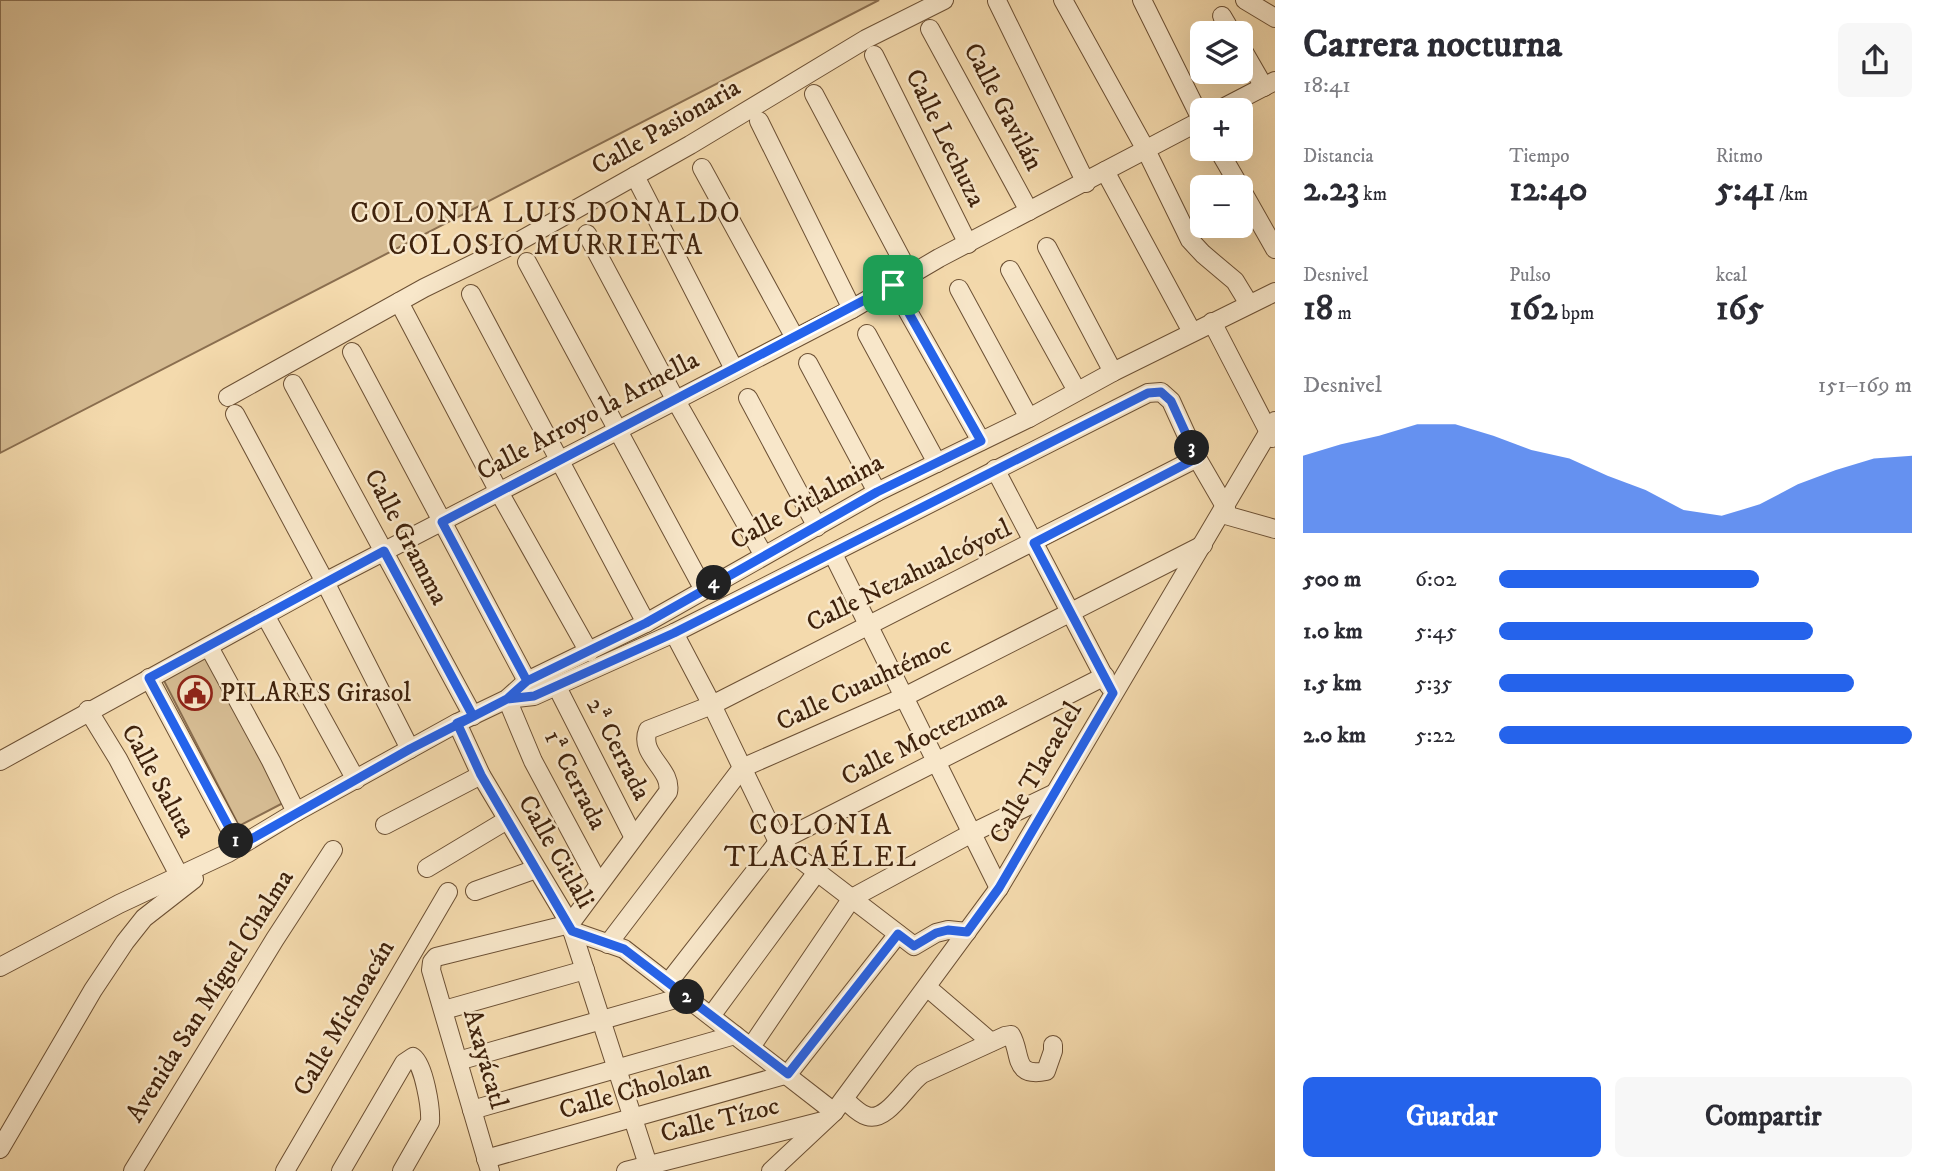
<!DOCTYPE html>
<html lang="es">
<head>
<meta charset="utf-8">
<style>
  body { margin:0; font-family:"IM FELL DW Pica",serif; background:#f7f7f7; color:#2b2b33; height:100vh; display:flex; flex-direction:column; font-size:26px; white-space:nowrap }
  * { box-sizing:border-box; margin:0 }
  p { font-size:23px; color:#7c7c81 }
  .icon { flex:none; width:38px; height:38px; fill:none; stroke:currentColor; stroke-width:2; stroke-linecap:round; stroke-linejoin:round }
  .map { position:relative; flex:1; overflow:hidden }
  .panel { display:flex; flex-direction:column; background:#fff; width:665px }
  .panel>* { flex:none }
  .fabs { position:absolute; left:1190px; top:21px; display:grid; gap:14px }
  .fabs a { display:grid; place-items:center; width:63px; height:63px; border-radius:10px; background:#fff; box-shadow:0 7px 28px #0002; font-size:35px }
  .pin { position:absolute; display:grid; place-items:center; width:60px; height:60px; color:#fff; margin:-30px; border-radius:14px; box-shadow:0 4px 10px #0006 }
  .km { position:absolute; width:35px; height:35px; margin:-18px; border-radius:50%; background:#222; color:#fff; font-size:19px; line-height:35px; text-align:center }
  .round { display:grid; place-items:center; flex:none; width:74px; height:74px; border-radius:10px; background:#f7f7f7 }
  .head { display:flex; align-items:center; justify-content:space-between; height:119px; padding:0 28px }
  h1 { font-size:38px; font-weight:700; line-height:52px }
  .stats { display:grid; grid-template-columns:repeat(3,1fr); gap:10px; height:119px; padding:7px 28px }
  .stats div { display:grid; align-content:center }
  .stats b { font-size:35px; font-weight:700 }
  .stats small { font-size:19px; font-weight:400 }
  .stats p { font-size:19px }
  .chart { height:196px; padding:14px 28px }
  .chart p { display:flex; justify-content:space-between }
  .chart svg { width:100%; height:126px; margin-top:7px; fill:#2563eb; opacity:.7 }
  .button { display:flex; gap:14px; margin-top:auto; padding:14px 28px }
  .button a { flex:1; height:80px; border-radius:10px; background:#2563eb; color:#fff; font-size:28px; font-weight:700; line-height:80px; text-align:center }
  .button a+a { background:#f7f7f7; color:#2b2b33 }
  ul { padding:0 28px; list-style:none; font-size:23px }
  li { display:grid; grid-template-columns:112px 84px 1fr; align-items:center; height:52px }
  li i { height:18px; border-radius:9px; background:#2563eb }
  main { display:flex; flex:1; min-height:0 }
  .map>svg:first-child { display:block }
</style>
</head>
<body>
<main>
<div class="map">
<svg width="1275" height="1171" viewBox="0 0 1275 1171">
  <rect width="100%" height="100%" fill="#f4daad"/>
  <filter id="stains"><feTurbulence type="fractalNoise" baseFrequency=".00286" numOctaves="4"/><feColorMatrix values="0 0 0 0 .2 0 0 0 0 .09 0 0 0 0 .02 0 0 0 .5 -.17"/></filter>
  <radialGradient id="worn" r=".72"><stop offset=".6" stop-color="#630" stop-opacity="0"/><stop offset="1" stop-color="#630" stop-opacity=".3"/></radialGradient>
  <g fill="#d5bb92" stroke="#8a6e4f" stroke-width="2">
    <path d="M 0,0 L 879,0 L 0,453 Z"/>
    <path d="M 205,654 L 285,802 L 239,826 L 162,677 Z"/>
  </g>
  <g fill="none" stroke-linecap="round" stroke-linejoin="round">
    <g stroke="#6c5034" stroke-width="20">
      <g id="minor">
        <path d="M 1063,0 L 1146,150 L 1190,240 L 1203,254 L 1235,281 L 1249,304"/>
        <path d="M 1142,0 L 1202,121"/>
        <path d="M 1245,0 L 1275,18"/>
        <path d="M 997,1 L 1086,183"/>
        <path d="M 1222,16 L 1232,33"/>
        <path d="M 930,29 L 1029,211"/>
        <path d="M 1241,47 L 1264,87"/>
        <path d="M 874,55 L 968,244"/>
        <path d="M 814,94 L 910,275"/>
        <path d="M 1219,110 L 1275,81"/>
        <path d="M 759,121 L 852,309"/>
        <path d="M 1218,149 L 1240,187"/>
        <path d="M 702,168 L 795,338"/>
        <path d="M 1105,171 L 1192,332"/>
        <path d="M 635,176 L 734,369"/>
        <path d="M 1241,189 L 1275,249"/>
        <path d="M 587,234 L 675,399 L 763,554"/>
        <path d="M 1047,247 L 1113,372"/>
        <path d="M 527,262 L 704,590"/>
        <path d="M 1010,270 L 1077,391"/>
        <path d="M 893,285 L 981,441"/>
        <path d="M 959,289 L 1029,418"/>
        <path d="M 471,294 L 646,623"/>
        <path d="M 399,302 L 499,492 L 589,652"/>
        <path d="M 1212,322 L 1272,438"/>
        <path d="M 867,334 L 937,463"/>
        <path d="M 352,352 L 527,681"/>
        <path d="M 808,363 L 877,492"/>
        <path d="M 293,384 L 473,716"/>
        <path d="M 228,397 L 424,288 L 516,243 L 690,145 L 866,39 L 944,0"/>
        <path d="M 748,398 L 817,527"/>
        <path d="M 235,414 L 325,582 L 410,749"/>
        <path d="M 995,469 L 1109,686"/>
        <path d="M 1222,514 L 1275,529"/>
        <path d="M 833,554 L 999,888"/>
        <path d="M 265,615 L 356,780"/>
        <path d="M 674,633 L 712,705 L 778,842 L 914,946 L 936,933 L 948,930 L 967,932"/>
        <path d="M 209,647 L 271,761 L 296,812"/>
        <path d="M 149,678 L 239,846"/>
        <path d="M 556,685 L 633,836"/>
        <path d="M 88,710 L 118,759 L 180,877"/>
        <path d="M 457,723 L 481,775 L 570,924 L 650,1171"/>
        <path d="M 0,761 L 325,582 L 852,309 L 939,258 L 1202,120"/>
        <path d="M 385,825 L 481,775"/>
        <path d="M 427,868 L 507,820"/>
        <path d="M 599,884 L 533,761 L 507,699 L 534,696 L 674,633 L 1148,393 L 1161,392 L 1171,401 L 1197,458 L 1226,508"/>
        <path d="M 475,891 L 536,869"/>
        <path d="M 572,931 L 624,949 L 834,1112"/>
        <path d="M 608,944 L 742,768 L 904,697 L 1203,545"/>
        <path d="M 0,967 L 119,904 L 228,853 L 296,812 L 457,723 L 507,699 L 527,681 L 646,623 L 877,492 L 1029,418 L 1113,372 L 1275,292"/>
        <path d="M 668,983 L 778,842 L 1105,676"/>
        <path d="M 928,988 L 991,1042"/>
        <path d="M 444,1010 L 585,970"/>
        <path d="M 711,1016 L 817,872"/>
        <path d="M 751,1047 L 852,898 L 972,833 L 1055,793"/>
        <path d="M 458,1061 L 686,996"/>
        <path d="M 844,1099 C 850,1104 859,1114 867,1116 C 887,1123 907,1084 922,1074 L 1005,1036 L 1011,1035 C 1022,1053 1012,1078 1046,1071 L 1053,1051 L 1053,1045"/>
        <path d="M 472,1110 L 735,1035"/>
        <path d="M 0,1149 L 93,990 L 125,942 L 144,918 L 194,879"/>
        <path d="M 486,1159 L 788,1074 L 898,934"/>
        <path d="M 133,1171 L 275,939 L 333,850"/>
        <path d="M 285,1171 L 448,892"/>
        <path d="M 341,1171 L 404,1063 L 413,1057 C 424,1065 431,1108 430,1122 L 402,1171"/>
        <path d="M 490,1171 L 431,970 L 432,962 L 436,957 L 570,924 L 668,792 C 673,769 638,755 648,730 L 712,705 L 1197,458"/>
        <path d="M 626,1171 L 823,1121"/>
        <path d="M 771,1171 L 834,1112 L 999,888 L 1275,421"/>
      </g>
    </g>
    <use href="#minor" stroke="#f8e7ca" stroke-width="18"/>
  </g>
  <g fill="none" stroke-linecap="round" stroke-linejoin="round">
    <g stroke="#fff" stroke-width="14">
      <path id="route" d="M 893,285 L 442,522 L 527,681 L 507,699 L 410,749 L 239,846 L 149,678 L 384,551 L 473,716 L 457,723 L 481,775 L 572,931 L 624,949 L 788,1074 L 898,934 L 914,946 L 936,933 L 948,930 L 967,932 L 999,888 L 1113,693 L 1034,543 L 1197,458 L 1171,401 L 1161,392 L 1148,393 L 674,633 L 534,696 L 507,699 L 527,681 L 646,623 L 877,492 L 981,441 L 893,285"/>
    </g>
    <use href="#route" stroke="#2563eb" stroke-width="9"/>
  </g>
  <defs>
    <g id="civic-ring" transform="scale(1.75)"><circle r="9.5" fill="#f8e7ca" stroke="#8f2418" stroke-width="1.5"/><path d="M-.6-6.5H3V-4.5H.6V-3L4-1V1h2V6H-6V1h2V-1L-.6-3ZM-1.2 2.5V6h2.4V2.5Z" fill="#8f2418"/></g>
  </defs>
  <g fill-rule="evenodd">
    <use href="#civic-ring" x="195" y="693"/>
  </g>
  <g text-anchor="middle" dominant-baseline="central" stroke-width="5" stroke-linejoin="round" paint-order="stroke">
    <g font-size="26" fill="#3f220c" stroke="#f8e7ca">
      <text transform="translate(1003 107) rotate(62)">Calle Gavilán</text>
      <text transform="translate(666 127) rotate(-30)">Calle Pasionaria</text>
      <text transform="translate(945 138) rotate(64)">Calle Lechuza</text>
      <text transform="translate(588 416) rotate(-28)">Calle Arroyo la Armella</text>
      <text transform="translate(807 502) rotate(-29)">Calle Citlalmina</text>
      <text transform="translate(406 537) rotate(62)">Calle Gramma</text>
      <text transform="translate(909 576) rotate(-26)">Calle Nezahualcóyotl</text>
      <text transform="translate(864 684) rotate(-25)">Calle Cuauhtémoc</text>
      <text transform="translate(924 738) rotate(-27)">Calle Moctezuma</text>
      <text transform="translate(618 749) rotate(63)">2ª Cerrada</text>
      <text transform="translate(1036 773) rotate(-60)">Calle Tlacaelel</text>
      <text transform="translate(575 780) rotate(63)">1ª Cerrada</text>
      <text transform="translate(158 781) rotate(61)">Calle Saluta</text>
      <text transform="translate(556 852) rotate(60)">Calle Citlali</text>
      <text transform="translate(210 996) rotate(-58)">Avenida San Miguel Chalma</text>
      <text transform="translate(344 1018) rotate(-60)">Calle Michoacán</text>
      <text transform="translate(485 1059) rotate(74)">Axayácatl</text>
      <text transform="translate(635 1090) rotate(-16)">Calle Chololan</text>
      <text transform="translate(720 1120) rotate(-14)">Calle Tízoc</text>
    </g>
    <g font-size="26" fill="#3f220c" stroke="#f8e7ca" text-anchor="start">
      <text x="220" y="693">PILARES Girasol</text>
    </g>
    <g font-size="28" letter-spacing="2" fill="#3f220c" stroke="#f8e7ca">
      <text x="546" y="213">COLONIA LUIS DONALDO<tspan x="546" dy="32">COLOSIO MURRIETA</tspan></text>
      <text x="821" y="825">COLONIA<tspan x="821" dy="32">TLACAÉLEL</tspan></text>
    </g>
  </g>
  <rect width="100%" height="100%" filter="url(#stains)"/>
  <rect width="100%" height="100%" fill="url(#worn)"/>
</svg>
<div class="fabs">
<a><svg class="icon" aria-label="layers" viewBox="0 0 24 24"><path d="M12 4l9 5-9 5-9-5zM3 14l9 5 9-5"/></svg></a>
<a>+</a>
<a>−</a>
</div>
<div class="pin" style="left:893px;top:285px;background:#1e9e55"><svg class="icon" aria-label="arrive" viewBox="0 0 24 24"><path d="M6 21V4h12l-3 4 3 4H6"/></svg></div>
<b class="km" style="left:236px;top:841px">1</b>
<b class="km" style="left:687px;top:997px">2</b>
<b class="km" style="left:1192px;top:448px">3</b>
<b class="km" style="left:714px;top:583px">4</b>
</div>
<section class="panel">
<div class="head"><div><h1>Carrera nocturna</h1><p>18:41</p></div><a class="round"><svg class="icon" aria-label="share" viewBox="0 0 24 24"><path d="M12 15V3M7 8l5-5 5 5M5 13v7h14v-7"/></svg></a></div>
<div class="stats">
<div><p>Distancia</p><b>2.23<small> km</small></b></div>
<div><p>Tiempo</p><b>12:40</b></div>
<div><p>Ritmo</p><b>5:41<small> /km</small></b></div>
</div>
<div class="stats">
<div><p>Desnivel</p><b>18<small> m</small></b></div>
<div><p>Pulso</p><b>162<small> bpm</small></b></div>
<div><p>kcal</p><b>165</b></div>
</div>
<div class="chart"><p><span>Desnivel</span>151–169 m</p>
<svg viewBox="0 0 160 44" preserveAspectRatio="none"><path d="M0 44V17L10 13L20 10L30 6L40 6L50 10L60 15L70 18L80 24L90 29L100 36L110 38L120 34L130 27L140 22L150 18L160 17V44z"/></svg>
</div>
<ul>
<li><b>500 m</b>6:02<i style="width:63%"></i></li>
<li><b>1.0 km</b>5:45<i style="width:76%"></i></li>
<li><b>1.5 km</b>5:35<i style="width:86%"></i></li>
<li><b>2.0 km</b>5:22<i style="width:100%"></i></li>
</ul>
<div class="button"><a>Guardar</a><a>Compartir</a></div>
</section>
</main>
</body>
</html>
